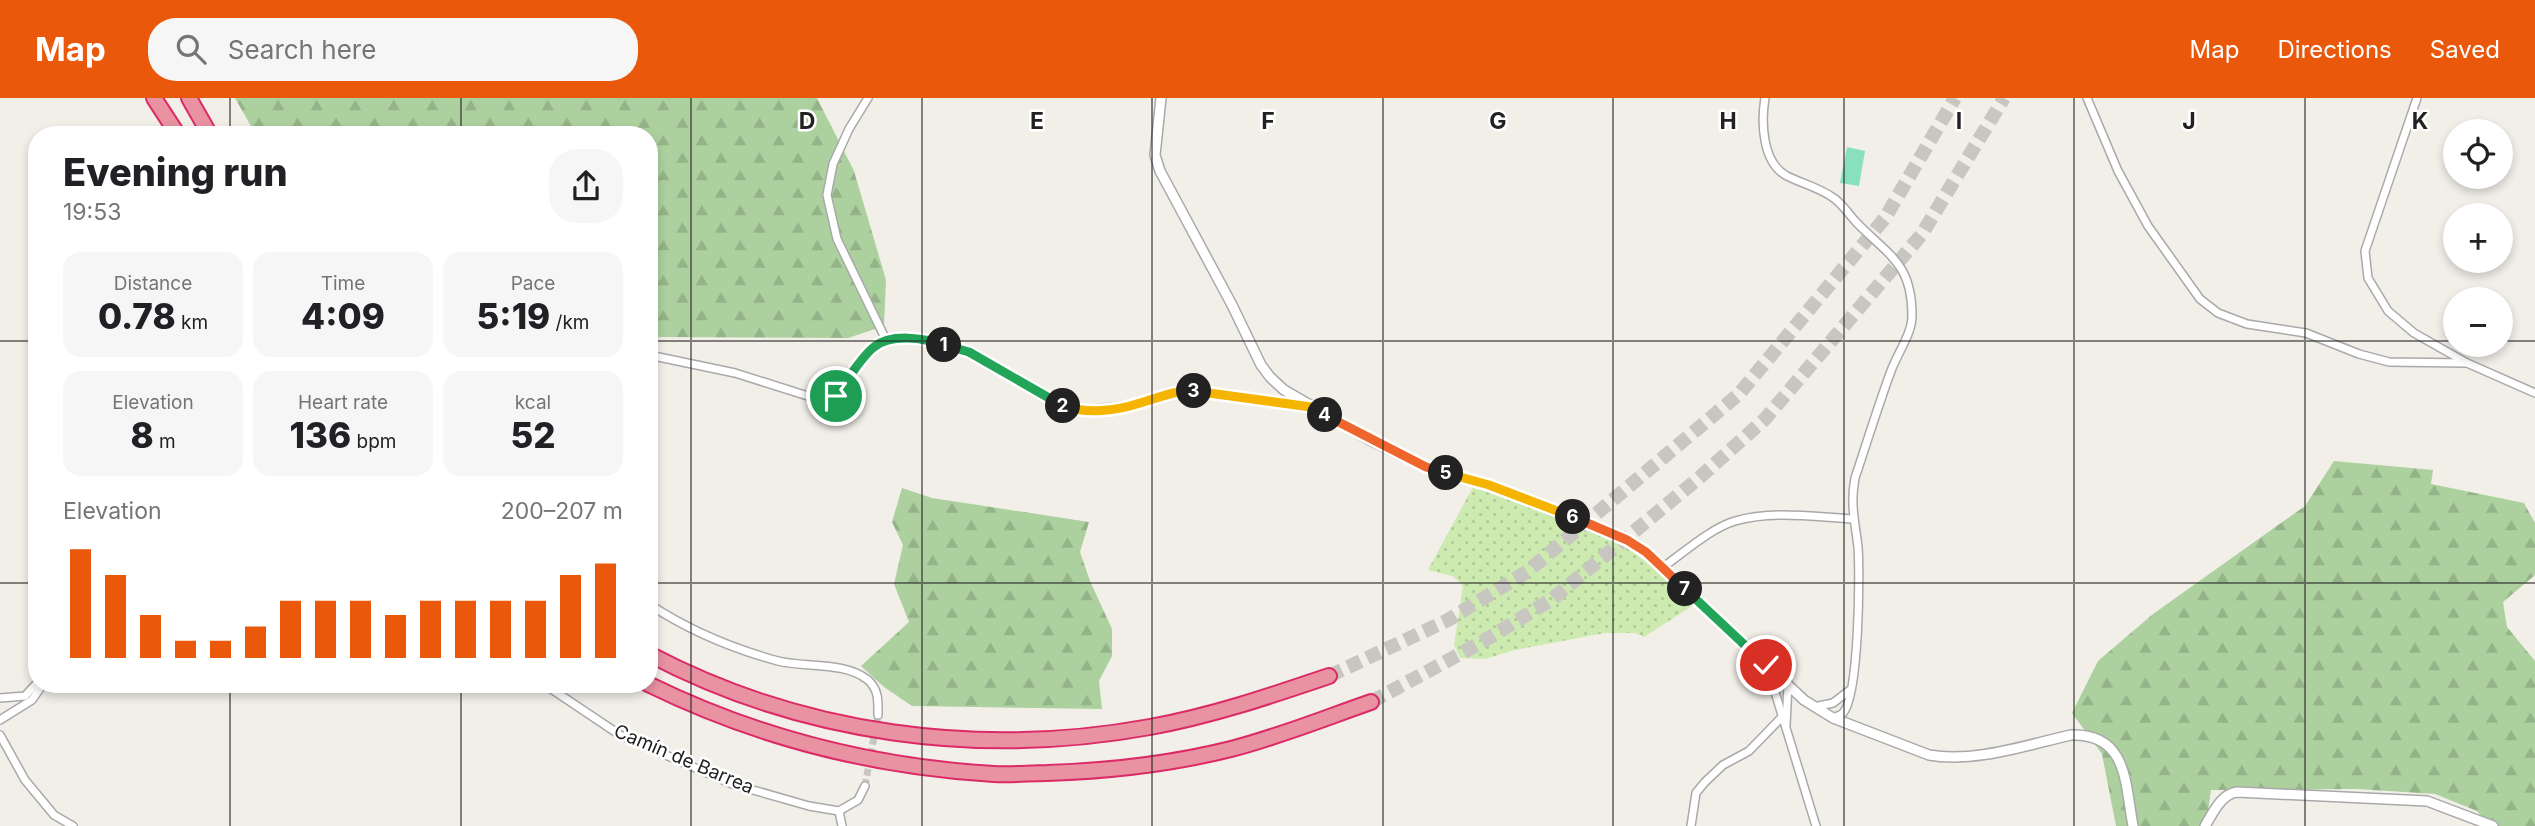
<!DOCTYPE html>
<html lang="en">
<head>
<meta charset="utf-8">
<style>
  body { margin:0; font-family:Inter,sans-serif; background:#f6f6f6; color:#202124; height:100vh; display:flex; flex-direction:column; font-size:26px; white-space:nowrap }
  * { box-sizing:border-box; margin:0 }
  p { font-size:23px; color:#757577 }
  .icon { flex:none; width:38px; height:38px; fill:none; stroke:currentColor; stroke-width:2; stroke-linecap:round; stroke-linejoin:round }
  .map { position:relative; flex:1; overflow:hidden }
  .side { position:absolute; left:28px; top:28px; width:630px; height:567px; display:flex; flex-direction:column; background:#fff; border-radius:28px; box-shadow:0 4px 10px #0003 }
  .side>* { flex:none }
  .fabs { position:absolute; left:2443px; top:21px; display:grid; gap:14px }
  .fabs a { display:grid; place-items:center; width:70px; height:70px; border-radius:50%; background:#fff; box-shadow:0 4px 10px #0003; font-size:35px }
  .pin { position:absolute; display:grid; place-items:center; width:60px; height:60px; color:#fff; margin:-30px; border:4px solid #fff; border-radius:50%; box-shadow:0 2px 7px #0007 }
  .km { position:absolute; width:35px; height:35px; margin:-18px; border-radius:50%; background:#222; color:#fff; font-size:19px; line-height:35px; text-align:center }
  .round { display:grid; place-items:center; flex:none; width:74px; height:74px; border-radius:28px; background:#f6f6f6 }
  .headline { display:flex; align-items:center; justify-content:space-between; height:119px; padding:0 35px }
  h1 { font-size:38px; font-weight:800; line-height:52px }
  .metrics { display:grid; grid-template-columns:repeat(3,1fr); gap:10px; height:119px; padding:7px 35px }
  .metrics div { display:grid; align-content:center; border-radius:18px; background:#f6f6f6; text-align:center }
  .metrics b { font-size:35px; font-weight:800 }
  .metrics small { font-size:19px; font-weight:400 }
  .metrics p { font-size:19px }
  .chart { height:196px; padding:14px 35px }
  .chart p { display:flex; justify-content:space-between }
  .chart svg { width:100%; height:126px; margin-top:7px; stroke:#ea580c; stroke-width:6 }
  header { display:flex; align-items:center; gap:42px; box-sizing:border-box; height:98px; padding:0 35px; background:#ea580c; color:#fff }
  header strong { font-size:33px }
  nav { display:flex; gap:38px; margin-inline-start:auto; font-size:24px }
  .search { width:490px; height:63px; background:#f6f6f6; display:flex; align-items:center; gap:18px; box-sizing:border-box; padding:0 24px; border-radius:28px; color:#757577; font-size:26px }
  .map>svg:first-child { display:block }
</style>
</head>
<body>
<header>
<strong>Map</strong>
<div class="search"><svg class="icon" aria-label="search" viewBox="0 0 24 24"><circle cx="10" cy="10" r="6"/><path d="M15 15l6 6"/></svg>Search here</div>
<nav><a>Map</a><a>Directions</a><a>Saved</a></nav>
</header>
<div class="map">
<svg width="2535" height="728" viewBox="0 0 2535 728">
  <defs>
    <pattern id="grass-dots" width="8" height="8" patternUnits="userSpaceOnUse" patternTransform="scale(1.75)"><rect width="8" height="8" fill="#cdebb0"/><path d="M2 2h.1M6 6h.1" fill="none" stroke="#b0c997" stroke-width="1.8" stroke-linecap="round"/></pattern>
    <pattern id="forest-firs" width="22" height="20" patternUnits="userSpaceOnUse" patternTransform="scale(1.75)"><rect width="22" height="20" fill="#add19e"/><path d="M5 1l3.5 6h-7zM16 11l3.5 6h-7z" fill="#95b388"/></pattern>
  </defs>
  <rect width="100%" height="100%" fill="#f2efe9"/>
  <path fill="url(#grass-dots)" d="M 1473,389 L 1577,427 L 1624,447 L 1664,478 L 1692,508 L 1644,539 L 1635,535 L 1605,535 L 1515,552 L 1485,561 L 1460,560 L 1454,547 L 1463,488 L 1453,478 L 1428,472 Z"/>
  <g fill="url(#forest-firs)">
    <path d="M 235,0 L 817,0 L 854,73 L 886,182 L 884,228 L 848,240 L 649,239 L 649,37 L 256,37 Z"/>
    <path d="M 2334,363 L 2433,372 L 2431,386 L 2524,405 L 2535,425 L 2535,477 L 2503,504 L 2507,529 L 2535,563 L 2535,728 L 2491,728 L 2477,713 L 2435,696 L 2357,691 L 2211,692 L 2206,728 L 2116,728 L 2102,656 L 2072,615 L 2098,563 L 2153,516 L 2305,408 Z"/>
    <path d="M 902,390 L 932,400 L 1089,424 L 1080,454 L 1090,483 L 1112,531 L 1112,558 L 1099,583 L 1102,611 L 912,608 L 884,589 L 861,568 L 909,524 L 894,486 L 903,447 L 892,424 Z"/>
  </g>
  <path fill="#88e0be" d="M 1847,49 L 1865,53 L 1859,88 L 1840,85 Z"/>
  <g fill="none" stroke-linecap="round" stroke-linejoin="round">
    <path stroke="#c8c6c1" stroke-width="7" stroke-dasharray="7 3.5" stroke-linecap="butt" d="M 865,688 L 878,617"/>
    <g stroke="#c8c6c1" stroke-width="14" stroke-dasharray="14 7" stroke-linecap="butt">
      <path d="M 1329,578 L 1448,522 L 1528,473 L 1739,296 L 1885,120 L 1955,0"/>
      <path d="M 1371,604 L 1482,544 L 1551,502 L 1699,380 L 1765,321 L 1922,136 L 2004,0"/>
    </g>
    <g stroke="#a9a9a9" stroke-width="10">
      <g id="minor">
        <path d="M 868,0 L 849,31 L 833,66 L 827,97 L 837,141 L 886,242"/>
        <path d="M 1765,0 C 1761,24 1762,65 1787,78 C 1803,86 1821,90 1835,101 C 1844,108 1850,118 1857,125 C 1889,158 1912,165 1912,218 C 1912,236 1897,256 1891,273 C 1878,308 1867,344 1855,380 C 1850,407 1855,423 1858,449 C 1860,476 1859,598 1843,615 C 1840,618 1836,618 1833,620"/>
        <path d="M 2087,0 L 2118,73 L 2148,128 L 2200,201 L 2218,215 L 2247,226 L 2306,235 L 2359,256 L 2389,264 L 2467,265"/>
        <path d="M 2417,0 L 2365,153 L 2368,180 L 2388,213 L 2414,235 L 2467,265 L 2535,295"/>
        <path d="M 649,257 L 735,275 L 811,299 L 836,297 L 872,250 L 886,242 L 907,241 L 935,244 L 969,254 L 1057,305 L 1080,313 L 1137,306 L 1182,292 L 1230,296 L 1272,305 L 1310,308"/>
        <path d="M 1662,470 C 1683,455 1711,430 1735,423 C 1772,412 1815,419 1853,421"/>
        <path d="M 649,506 C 688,532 734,551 778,563 C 806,570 844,563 868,582 C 879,592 878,603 878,617"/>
        <path d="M 1767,568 L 1816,728"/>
        <path d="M 544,586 L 620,637 L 732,686 L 809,708 L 839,713 L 858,702 L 865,688"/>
        <path d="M 0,600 L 25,598 L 37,585"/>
        <path d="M 1814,609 L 1833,605 L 1850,592"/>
        <path d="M 0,622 L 32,602 L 43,586"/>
        <path d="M 1786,627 L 1788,587"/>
        <path d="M 0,637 L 25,682 L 54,717 L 73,728"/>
        <path d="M 839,713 L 842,728"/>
        <path d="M 1691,728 L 1696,695 L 1705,684 L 1723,667 L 1749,653 L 1781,620"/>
      </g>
    </g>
    <g stroke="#a9a9a9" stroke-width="12">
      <g id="tertiary">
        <path d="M 1161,0 L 1155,57 L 1160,73 L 1232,207 L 1261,267 L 1270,279 L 1284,292 L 1370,342 L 1426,369 L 1489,387 L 1627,442 L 1646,454 L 1804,602 L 1833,620 L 1929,657 C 1975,665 2026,647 2071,637 C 2128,635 2125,686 2133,728"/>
        <path d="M 2205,728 C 2213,715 2221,696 2237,694 L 2427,703 L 2493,728"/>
      </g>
    </g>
    <g stroke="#dc2a67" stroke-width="18">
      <g id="motorway">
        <path d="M 154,0 L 178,37"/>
        <path d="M 189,0 L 210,37"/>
        <path d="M 649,556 C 803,637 980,660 1150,629 C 1211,618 1270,598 1329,578"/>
        <path d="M 648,586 C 756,639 874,669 994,676 C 1012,677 1030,675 1047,675 C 1109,673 1171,666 1231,651 C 1278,639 1325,620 1371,604"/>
      </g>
    </g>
    <use href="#minor" stroke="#fff" stroke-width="7"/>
    <use href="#tertiary" stroke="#fff" stroke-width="9"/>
    <use href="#motorway" stroke="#e892a2" stroke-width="14"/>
  </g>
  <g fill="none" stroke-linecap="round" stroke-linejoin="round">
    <g stroke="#fff" stroke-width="14">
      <path id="split-1" d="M 836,298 C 846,284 861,259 874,249 C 891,235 924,240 944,247"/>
    </g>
    <g stroke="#fff" stroke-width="14">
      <path id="split-2" d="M 944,247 L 969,254 L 1063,308"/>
    </g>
    <g stroke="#fff" stroke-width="14">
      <path id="split-3" d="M 1063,308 C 1087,316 1116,313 1140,305 C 1158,300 1175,292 1194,293"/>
    </g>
    <g stroke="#fff" stroke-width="14">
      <path id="split-4" d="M 1194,293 L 1311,309 L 1325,317"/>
    </g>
    <g stroke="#fff" stroke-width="14">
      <path id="split-5" d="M 1325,317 L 1426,369 L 1446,375"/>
    </g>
    <g stroke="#fff" stroke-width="14">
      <path id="split-6" d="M 1446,375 L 1489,387 L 1573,419"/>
    </g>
    <g stroke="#fff" stroke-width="14">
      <path id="split-7" d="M 1573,419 L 1627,442 L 1646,454 L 1685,491"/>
    </g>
    <g stroke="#fff" stroke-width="14">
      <path id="split-8" d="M 1685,491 L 1766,567"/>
    </g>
    <use href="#split-1" stroke="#22a559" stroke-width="9"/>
    <use href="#split-2" stroke="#22a559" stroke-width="9"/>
    <use href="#split-3" stroke="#f5b400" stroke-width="9"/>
    <use href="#split-4" stroke="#f5b400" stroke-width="9"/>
    <use href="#split-5" stroke="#f0652b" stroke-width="9"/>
    <use href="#split-6" stroke="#f5b400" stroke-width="9"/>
    <use href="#split-7" stroke="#f0652b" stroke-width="9"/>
    <use href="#split-8" stroke="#22a559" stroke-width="9"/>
  </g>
  <path fill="none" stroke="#222" stroke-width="2" stroke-opacity="0.55" d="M 230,0 L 230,37M 461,0 L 461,37M 691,0 L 691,728M 922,0 L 922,728M 1152,0 L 1152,728M 1383,0 L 1383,728M 1613,0 L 1613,728M 1844,0 L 1844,728M 2074,0 L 2074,728M 2305,0 L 2305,728M 0,243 L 37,243M 649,243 L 2455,243M 2501,243 L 2535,243M 0,485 L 37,485M 649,485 L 2535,485M 230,586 L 230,728M 461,586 L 461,728"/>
  <g text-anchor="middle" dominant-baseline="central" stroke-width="5" stroke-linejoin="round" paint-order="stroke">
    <g font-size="19" fill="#222" stroke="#fff">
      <text transform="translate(684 661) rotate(23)">Camín de Barrea</text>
    </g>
  </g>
  <g font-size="23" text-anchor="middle" font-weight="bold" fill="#222" stroke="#fff" stroke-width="5" stroke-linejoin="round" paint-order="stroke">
    <text x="807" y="31">D</text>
    <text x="1037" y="31">E</text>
    <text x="1268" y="31">F</text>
    <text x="1498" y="31">G</text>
    <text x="1728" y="31">H</text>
    <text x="1959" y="31">I</text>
    <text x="2189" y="31">J</text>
    <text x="2420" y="31">K</text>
  </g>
</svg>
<div class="fabs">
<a><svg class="icon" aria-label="locate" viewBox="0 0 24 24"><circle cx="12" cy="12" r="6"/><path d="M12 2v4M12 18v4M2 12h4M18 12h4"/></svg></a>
<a>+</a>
<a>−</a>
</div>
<div class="pin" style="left:836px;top:298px;background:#1e9e55"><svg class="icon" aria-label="arrive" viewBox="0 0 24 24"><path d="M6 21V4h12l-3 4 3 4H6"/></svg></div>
<div class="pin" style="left:1766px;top:567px;background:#d93025"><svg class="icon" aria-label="check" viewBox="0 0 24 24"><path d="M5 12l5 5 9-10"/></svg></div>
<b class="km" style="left:944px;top:247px">1</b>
<b class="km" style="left:1063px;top:308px">2</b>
<b class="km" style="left:1194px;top:293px">3</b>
<b class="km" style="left:1325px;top:317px">4</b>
<b class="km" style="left:1446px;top:375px">5</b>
<b class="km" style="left:1573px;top:419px">6</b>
<b class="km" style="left:1685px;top:491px">7</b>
<section class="side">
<div class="headline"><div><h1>Evening run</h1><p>19:53</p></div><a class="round"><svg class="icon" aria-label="share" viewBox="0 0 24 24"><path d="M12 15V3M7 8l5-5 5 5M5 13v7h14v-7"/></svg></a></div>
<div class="metrics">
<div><p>Distance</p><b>0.78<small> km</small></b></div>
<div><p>Time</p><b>4:09</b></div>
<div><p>Pace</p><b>5:19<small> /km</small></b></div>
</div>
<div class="metrics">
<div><p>Elevation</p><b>8<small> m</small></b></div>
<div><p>Heart rate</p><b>136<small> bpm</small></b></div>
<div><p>kcal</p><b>52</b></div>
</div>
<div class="chart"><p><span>Elevation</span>200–207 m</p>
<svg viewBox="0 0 160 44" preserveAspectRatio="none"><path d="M5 44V6M15 44V15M25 44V29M35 44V38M45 44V38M55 44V33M65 44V24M75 44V24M85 44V24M95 44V29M105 44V24M115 44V24M125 44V24M135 44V24M145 44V15M155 44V11"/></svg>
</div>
</section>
</div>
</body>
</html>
